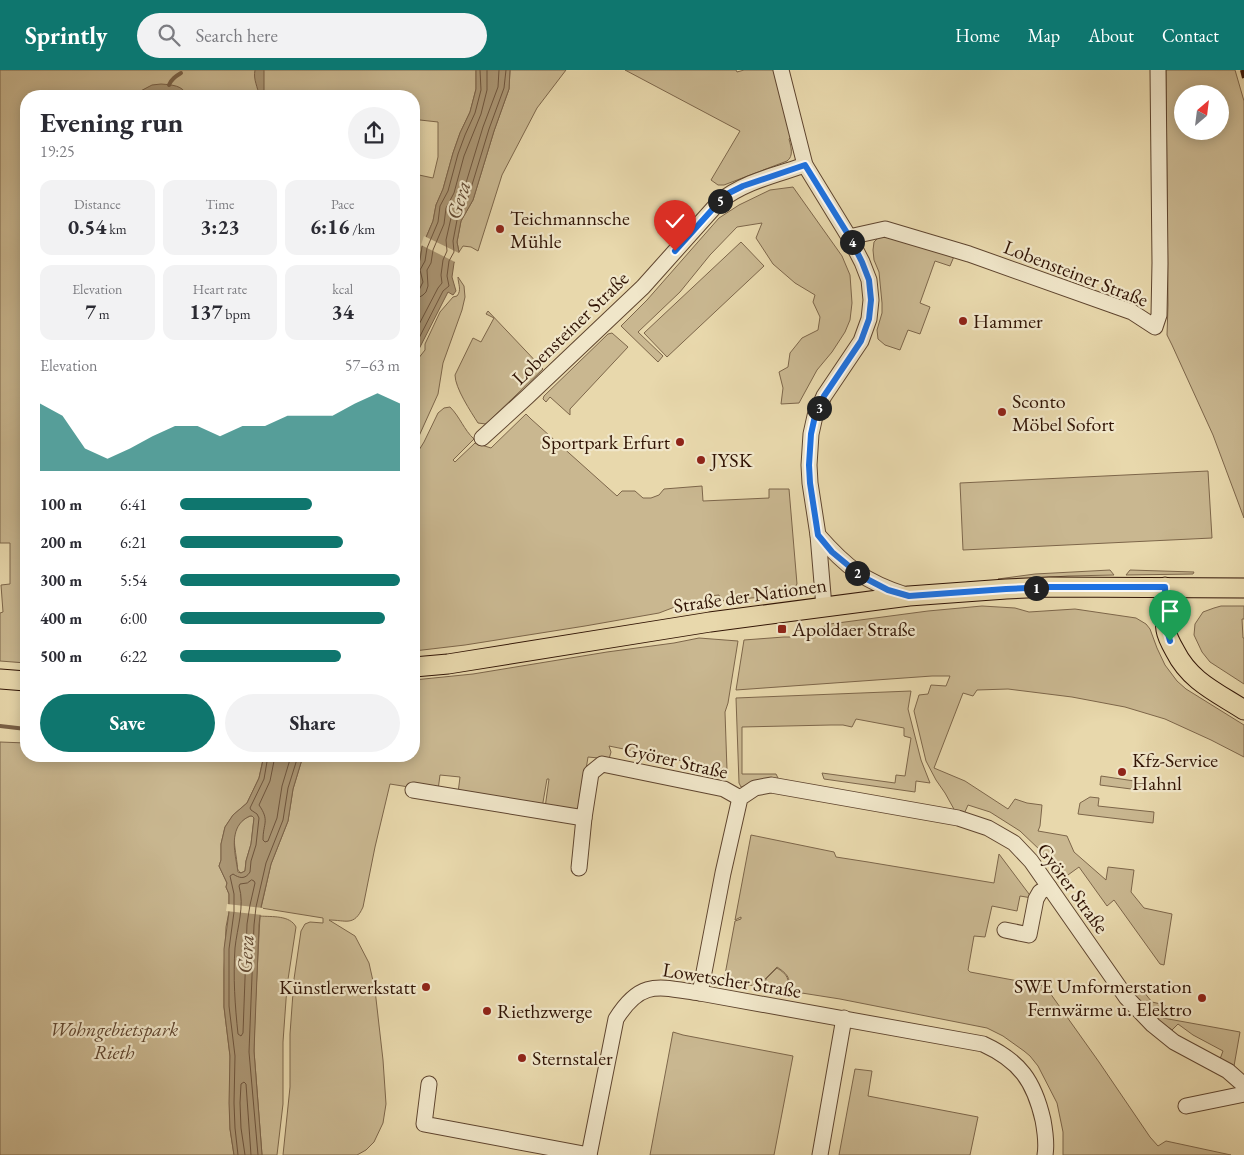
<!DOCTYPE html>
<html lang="en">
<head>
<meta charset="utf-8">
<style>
  body { margin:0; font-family:"EB Garamond",serif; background:#f2f2f3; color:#2b2b33; height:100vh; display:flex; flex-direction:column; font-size:19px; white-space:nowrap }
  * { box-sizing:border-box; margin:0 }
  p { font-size:16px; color:#7c7c81 }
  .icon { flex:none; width:28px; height:28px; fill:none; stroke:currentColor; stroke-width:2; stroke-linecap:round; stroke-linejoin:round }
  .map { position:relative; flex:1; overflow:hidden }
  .details { position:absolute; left:20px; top:20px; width:400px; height:672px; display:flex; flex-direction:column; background:#fff; border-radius:20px; box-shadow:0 2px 12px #0003 }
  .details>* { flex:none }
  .needle { width:32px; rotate:28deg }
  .controls { position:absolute; left:1174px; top:15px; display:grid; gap:10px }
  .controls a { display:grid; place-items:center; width:55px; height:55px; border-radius:50%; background:#fff; box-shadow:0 2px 12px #0003; font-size:25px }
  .pin { position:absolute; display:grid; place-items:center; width:42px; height:42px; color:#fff; margin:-51px -21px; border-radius:50% 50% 50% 0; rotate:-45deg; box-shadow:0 0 5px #0007 }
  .pin .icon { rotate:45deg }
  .km { position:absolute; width:25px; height:25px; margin:-12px; border-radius:50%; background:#222; color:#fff; font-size:14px; line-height:25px; text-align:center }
  .round { display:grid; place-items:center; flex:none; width:52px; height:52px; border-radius:26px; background:#f2f2f3 }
  .headline { display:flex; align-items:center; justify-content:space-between; height:85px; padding:0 20px }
  h1 { font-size:28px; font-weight:700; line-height:38px }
  .stats { display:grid; grid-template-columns:repeat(3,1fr); gap:8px; height:85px; padding:5px 20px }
  .stats div { display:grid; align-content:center; border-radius:12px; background:#f2f2f3; text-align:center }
  .stats b { font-size:21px; font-weight:700 }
  .stats small { font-size:14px; font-weight:400 }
  .stats p { font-size:14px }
  .chart { height:140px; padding:10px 20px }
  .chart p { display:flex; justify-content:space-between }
  .chart svg { width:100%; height:90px; margin-top:5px; fill:#0f766e; opacity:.7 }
  .action { display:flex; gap:10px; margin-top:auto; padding:10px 20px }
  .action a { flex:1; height:58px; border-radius:30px; background:#0f766e; color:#fff; font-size:20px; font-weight:700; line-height:58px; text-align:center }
  .action a+a { background:#f2f2f3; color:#2b2b33 }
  ul { padding:0 20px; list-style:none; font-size:16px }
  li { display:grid; grid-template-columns:80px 60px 1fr; align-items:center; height:38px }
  li i { height:12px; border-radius:6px; background:#0f766e }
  header { display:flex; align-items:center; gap:30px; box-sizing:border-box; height:70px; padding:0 25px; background:#0f766e; color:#fff }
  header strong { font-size:24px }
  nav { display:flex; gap:28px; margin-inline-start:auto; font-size:18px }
  .search { width:350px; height:45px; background:#f2f2f3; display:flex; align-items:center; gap:12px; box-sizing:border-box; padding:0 18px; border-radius:28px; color:#7c7c81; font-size:19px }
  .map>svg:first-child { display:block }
</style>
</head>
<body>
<header>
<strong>Sprintly</strong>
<div class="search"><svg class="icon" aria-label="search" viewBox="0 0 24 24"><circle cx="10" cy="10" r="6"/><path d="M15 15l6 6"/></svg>Search here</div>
<nav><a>Home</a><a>Map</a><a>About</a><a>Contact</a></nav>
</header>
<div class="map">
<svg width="1244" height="1085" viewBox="0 0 1244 1085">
  <rect width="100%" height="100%" fill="#e8d8ac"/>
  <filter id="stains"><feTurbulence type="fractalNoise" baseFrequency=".004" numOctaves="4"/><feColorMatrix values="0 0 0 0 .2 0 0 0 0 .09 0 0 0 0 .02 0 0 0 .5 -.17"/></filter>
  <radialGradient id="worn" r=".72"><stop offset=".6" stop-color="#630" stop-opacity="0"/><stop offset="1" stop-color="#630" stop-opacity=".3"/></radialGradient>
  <g fill="#c9b790" stroke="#7d664a" fill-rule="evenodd">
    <path d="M 0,0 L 476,0 L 476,19 L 470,42 L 460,63 L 453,83 L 443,119 L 436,135 L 433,151 L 422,177 L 420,190 L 417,196 L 414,197 L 414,26 L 26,26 L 26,593 L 0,591 L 0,543 L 3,542 L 1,515 L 10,514 L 10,473 L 0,473 ZM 420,50 L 438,52 L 438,87 L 433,108 L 419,105 L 417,51 Z"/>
    <path d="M 510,0 L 566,0 L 537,38 L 502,105 L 478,181 L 471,177 L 463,176 L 459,182 L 457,172 L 461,151 L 473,130 L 494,61 L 509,19 Z"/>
    <path d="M 625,0 L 736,0 L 737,2 L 744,0 L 774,0 L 791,67 L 789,69 C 791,77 794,86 787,91 L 724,115 L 718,115 L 711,110 L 740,61 Z"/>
    <path d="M 1166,0 L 1235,0 L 1244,31 L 1244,448 L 1213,365 L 1172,275 L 1167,265 L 1168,235 ZM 1182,24 L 1220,24 L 1220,61 L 1182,61 Z"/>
    <path d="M 793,117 L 842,186 L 850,205 L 852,233 L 850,250 L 845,262 L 832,282 L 817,300 L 799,333 L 781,334 L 783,318 L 779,302 L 788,297 L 790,283 L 802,268 L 818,260 L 820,247 L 813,232 L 815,225 L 795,213 L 773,194 L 756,168 L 762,153 L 737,157 L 710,185 L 680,222 L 638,262 L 663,286 L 658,292 L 621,256 L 647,230 L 719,148 L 739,135 L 770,120 Z"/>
    <path d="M 890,165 L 955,184 L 950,196 L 935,191 L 920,233 L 930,237 L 920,264 L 908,260 L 900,280 L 885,275 L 878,269 L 877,260 L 882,243 L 882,233 L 879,202 L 874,190 L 873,180 L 874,172 L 879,167 Z"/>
    <path d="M 741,172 L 764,196 L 667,287 L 644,263 Z"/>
    <path d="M 458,207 L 464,216 L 465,227 L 462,240 L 443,293 L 438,324 L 419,366 L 414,374 L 414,294 L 425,280 L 425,274 L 440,242 L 453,227 L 457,226 C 462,220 458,214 458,207 Z"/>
    <path d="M 488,241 L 543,299 L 486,354 L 478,353 C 471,342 455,318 455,305 L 473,268 L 481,272 L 494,248 L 486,244 Z"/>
    <path d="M 612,263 L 628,277 L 570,339 L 570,345 L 550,327 L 546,332 L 543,329 L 544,326 L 608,264 Z"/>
    <path d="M 450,337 C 460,347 464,360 474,369 L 453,390 L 455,392 L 475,373 L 491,378 L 526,344 L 531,349 L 617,426 L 622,421 L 635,421 L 643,428 L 651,428 L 659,425 L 664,419 L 702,416 L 703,431 L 769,428 L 769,419 L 789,419 L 797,514 L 793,520 L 783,525 L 720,531 L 719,525 L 709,526 L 709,532 L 680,535 L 659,543 L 585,556 L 465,575 L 414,581 L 414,388 L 424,372 L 438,343 L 444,338 Z"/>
    <path d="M 1208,401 L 1212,468 L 963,480 L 960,413 Z"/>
    <path d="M 1110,500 L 1114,505 L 1068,506 L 1010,510 L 998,509 L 1035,504 Z"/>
    <path d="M 1130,500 L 1194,502 L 1193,504 L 1126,505 Z"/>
    <path d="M 982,536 L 1015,538 L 1029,542 L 1075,539 L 1136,548 L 1146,554 L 1150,559 L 1157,578 L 1165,595 L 1177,611 L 1186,619 L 1244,655 L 1244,687 L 1211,670 L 1165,649 L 1125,637 L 1072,627 L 1008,619 L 977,620 L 973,626 L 963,623 L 934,698 L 965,711 L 1008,739 L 1015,729 L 1027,733 L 1042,735 L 1040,756 L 1038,761 L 1067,766 L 1074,782 L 1106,810 L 1108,797 L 1134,800 L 1131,822 L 1144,838 L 1172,844 L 1164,895 L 1160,894 L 1114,830 L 1107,836 L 1079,797 L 1061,810 L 1041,781 L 1020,761 L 990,742 L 968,735 L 964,744 L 955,741 L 945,723 L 936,710 L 926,691 L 914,641 L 919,625 L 928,624 L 931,615 L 946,616 L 950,606 L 932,606 L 736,620 L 744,570 L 784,567 L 794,567 L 802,566 L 830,554 L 928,541 Z"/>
    <path d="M 1221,536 L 1244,536 L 1244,549 L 1242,549 L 1243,568 L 1244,568 L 1244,614 L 1210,592 L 1202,582 L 1194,565 L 1195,554 L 1203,542 L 1214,538 Z"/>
    <path d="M 699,568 L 738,571 L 728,633 L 725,642 L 727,700 L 609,676 L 611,682 L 609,689 L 588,687 L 580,737 L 573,742 L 545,738 L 549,709 L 547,709 L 542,738 L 458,723 L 460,707 L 440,705 L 438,720 L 415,718 L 390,714 L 375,777 L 363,837 C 354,857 346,850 329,850 L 355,866 L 369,893 L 375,920 L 383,990 L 386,1034 L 383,1053 L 374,1072 L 366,1080 L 357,1085 L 283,1085 L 290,1017 L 290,964 L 294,909 L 301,861 L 305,854 L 310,852 L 323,853 L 323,848 L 261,838 L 271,794 L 288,751 L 293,719 L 303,686 L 414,686 L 414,610 L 473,604 L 607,582 L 674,573 Z"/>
    <path d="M 911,621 L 908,639 L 921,690 L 930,713 L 916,711 L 915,722 L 824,709 L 822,703 L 895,713 L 896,705 L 905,706 L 911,668 L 904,666 L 904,658 L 856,649 L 852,657 L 843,655 L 831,655 L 742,657 L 742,704 L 776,704 L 779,710 L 756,713 L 741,717 L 739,713 L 736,628 Z"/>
    <path d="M 0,672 L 26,673 L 26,686 L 249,686 L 263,689 L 259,708 L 247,733 L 233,745 L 225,757 L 221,774 L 221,790 L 219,796 L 227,813 L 226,817 L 229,824 L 229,842 L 226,857 L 224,900 L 224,937 L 230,986 L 230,1059 L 234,1085 L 0,1085 Z"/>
    <path d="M 1101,706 L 1141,712 L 1139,720 L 1100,715 Z"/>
    <path d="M 1090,727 L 1099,728 L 1098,736 L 1154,742 L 1153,753 L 1078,744 L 1080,733 Z"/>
    <path d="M 250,746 L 252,746 L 254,748 L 251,774 L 246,791 L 245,801 L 241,803 C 236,799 238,798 237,793 C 235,774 228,756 250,746 Z"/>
    <path d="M 751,765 L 834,782 L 836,787 L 868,792 L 994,813 L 999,784 L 1032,828 L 1020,826 L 1017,841 L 992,836 L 985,867 L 974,866 L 968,900 L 970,902 L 1045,916 L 1099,992 L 1150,1067 L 1158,1076 L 1166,1071 L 1231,1085 L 1063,1085 L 1063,1062 L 1057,1033 L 1038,996 L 1030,986 L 1024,981 L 1003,966 L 987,958 L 840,929 L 789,921 C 790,908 789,905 777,897 L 765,909 L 765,918 L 724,910 L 735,851 L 741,849 L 741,847 L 735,850 Z"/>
    <path d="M 260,846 C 272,847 290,845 296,857 L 287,916 L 283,972 L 283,1034 L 277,1085 L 262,1085 L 254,981 L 255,941 Z"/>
    <path d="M 777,898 C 788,905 789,908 788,921 L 766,917 L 766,909 Z"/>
    <path d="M 1138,915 L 1152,932 L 1165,935 L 1163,948 L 1240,962 L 1234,996 L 1220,989 L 1223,981 L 1193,965 L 1178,954 L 1172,960 L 1163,954 L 1132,922 Z"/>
    <path d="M 673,962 L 683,965 L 793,986 L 774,1085 L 650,1085 Z"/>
    <path d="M 855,999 L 872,1001 L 868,1026 L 978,1047 L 970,1085 L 839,1085 Z"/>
  </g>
  <g fill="#aa9573" stroke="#7a6147" fill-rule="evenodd">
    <path d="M 255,0 L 264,0 L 264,26 L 259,26 C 258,17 253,10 255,0 Z"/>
    <path d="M 476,0 L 510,0 L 509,19 L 494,61 L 473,130 L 461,151 L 457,172 L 459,182 L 454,193 L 452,207 L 456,221 L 453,225 L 448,222 L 418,281 L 414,284 L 414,222 L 418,212 L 417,204 L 414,204 L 414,197 L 417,196 L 420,190 L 422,177 L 433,151 L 436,135 L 443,119 L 453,83 L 460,63 L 470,42 L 476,19 Z"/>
    <path d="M 161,14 C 172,15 183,15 187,26 L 131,26 L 152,15 Z"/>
    <path d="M 264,686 L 303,686 L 293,719 L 288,751 L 271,794 L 261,837 L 259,855 L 254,981 L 262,1085 L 234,1085 L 230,1059 L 229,1033 L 230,986 L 224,937 L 224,879 L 229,842 L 229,824 L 226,817 L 227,813 L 219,796 L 221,790 L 221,774 L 225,757 L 233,745 L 247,733 L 259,708 ZM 250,746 L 252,746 L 254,748 L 251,774 L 246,791 L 245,801 L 241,803 L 238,802 C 237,798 237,794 236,790 C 233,773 232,754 250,746 Z"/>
  </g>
  <g fill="#e8d8ac">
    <path d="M 424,166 L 461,184 L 457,193 L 421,175 Z"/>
    <path d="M 227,834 L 263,838 L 262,845 L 226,841 Z"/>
  </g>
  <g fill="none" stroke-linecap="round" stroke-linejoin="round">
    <g stroke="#6e543c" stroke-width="1">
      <path d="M 414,222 L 419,220 L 423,212 L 420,200 L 425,191 L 427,178 L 438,152 L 440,136 L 448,121 L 458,84 L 465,65 L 475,43 L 481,20 L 480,0"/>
      <path d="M 414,228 L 418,228 L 423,225 L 426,222 L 428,216 L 427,200 L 431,193 L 433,180 L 444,154 L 446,138 L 454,123 L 464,86 L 481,44 L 487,20 L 487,0"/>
      <path d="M 414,264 L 438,218 L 442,213 L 441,205 L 443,190 L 447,181 L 446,170 L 451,148 L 462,126 L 483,57 L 498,17 L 499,0"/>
      <path d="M 414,278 L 443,221 L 449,216 L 447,206 L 449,191 L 454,182 L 453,171 L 457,150 L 468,128 L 489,59 L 504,18 L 506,0"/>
      <path d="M 275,686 L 270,711 L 259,735 C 270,751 263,753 263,770 L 265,772 L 268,771 L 277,748 L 282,716 L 291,686"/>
      <path d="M 252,810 L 254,811 L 255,813 L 250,835 L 247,854 L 243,963 L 241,966 L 238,964 C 235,936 233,907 235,878 C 237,858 245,836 239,816 L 240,814 L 247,813 Z"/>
      <path d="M 238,1085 L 235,1058 L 234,1033 L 235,986 L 229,936 L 229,879 L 234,842 L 234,824 L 230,806 L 233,804 C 239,808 245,810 250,802 L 251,791 L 256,775 L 259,748 L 257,744 L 251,740 L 250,738 L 264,709 L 268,686"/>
      <path d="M 245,1085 L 241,1058 L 240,1033 L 241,1014 L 244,1012 L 246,1014 L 251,1085"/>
      <path d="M 258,1085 L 249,982 L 254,855 L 256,837 L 266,793 L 283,750 L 288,718 L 298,686"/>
    </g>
    <g stroke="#7a6147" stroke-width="4">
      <path d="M 169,15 C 171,9 176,6 181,3"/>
      <path d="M 0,656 L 26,659"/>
    </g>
    <g stroke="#5f452f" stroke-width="17">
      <g id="minor">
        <path d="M 781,0 L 805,95 L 849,167 L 862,192 L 869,210 L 871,230 L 869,249 L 861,271 L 824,326 L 815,346 L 811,364 L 809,395 L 810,413 L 818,465 L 824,537"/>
        <path d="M 849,167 L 885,159 L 969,184 L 1132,242 L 1155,257 L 1159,245 L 1160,193 L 1158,0"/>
        <path d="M 482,368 L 527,327 L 643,217 L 719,132 C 743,112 776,105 805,95"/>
        <path d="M 818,465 C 846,497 865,512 906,525"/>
        <path d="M 413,720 L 584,748 L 591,703 L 602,694 L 724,719 L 740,728"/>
        <path d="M 579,798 L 584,748"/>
        <path d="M 1005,860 L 1029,865 L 1036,829 L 1040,822 L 1049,817"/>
        <path d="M 700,923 L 723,803 L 740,728 L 755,718 L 771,715 L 958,748 L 988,758 L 1014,773 L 1031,791 L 1126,927 L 1153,955 L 1174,972 L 1228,1001 L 1244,1015"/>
        <path d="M 429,1014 L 424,1054 L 589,1085"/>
        <path d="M 1186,1036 L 1244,1024"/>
        <path d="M 589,1085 L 616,949 C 641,909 658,917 700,923 L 983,974 C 1020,991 1034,1011 1043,1050 C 1045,1061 1047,1074 1045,1085"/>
        <path d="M 820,1085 L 844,948"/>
      </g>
    </g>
    <g stroke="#311405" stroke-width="21">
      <g id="major">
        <path d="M 1165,517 C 1165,531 1164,546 1166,560 C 1167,567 1171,574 1175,581 C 1190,611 1216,622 1244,640"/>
        <path d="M 414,597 L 448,594 L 710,552 L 909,526 L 1006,519 L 1049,517 L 1244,518"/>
        <path d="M 0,609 L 26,611"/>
      </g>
    </g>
    <use href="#minor" stroke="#f0e6c9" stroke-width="15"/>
    <use href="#major" stroke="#e8d8ac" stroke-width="19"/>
    <path stroke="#311405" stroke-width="4" stroke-dasharray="9 9" stroke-linecap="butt" d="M 1242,0 L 1244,8"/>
  </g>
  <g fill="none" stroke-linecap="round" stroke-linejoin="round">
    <g stroke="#fff" stroke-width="10">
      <path id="route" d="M 675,181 L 719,132 L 729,123 L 743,116 L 805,95 L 849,166 L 862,192 L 869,210 L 871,230 L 869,249 L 861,271 L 824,326 L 815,346 L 811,364 L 809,395 L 810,413 L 818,465 L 832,482 L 861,506 L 888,520 L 909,526 L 1006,519 L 1050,517 L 1165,517 L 1166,556 L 1170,571"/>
    </g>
    <use href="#route" stroke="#1a73e8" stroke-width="6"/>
  </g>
  <g fill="#8f2418" stroke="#f0e6c9" stroke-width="2">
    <circle cx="500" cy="159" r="5"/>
    <circle cx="963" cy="251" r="5"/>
    <circle cx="1002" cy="342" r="5"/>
    <circle cx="680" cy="372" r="5"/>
    <circle cx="701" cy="390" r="5"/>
    <rect x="777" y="554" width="10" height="10" rx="2.5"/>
    <circle cx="1122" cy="702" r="5"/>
    <circle cx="426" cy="917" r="5"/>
    <circle cx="1202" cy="928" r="5"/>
    <circle cx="487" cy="941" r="5"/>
    <circle cx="522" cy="988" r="5"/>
  </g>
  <g text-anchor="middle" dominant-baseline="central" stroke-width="4.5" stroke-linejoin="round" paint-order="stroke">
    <g font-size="20" fill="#311405" stroke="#f0e6c9" text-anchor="start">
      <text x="510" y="148">Teichmannsche<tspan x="510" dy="23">Mühle</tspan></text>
      <text x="973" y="251">Hammer</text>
      <text x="1012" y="331">Sconto<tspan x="1012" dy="23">Möbel Sofort</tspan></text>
      <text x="670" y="372" text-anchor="end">Sportpark Erfurt</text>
      <text x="711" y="390">JYSK</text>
      <text x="792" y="559">Apoldaer Straße</text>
      <text x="1132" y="690">Kfz-Service<tspan x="1132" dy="23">Hahnl</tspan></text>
      <text x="1192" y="916" text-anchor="end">SWE Umformerstation<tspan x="1192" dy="23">Fernwärme u. Elektro</tspan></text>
      <text x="416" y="917" text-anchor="end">Künstlerwerkstatt</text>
      <text x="497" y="941">Riethzwerge</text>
      <text x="532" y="988">Sternstaler</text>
    </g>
    <g font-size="20" fill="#311405" stroke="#f0e6c9">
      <text transform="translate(1076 203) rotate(21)">Lobensteiner Straße</text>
      <text transform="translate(570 258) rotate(-44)">Lobensteiner Straße</text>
      <text transform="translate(750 525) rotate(-8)">Straße der Nationen</text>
      <text transform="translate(676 690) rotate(13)">Györer Straße</text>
      <text transform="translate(1073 818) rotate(54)">Györer Straße</text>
      <text transform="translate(732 910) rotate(9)">Lowetscher Straße</text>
    </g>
    <g font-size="20" font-style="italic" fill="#5f452f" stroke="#f0e6c9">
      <text x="114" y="959">Wohngebietspark<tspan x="114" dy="23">Rieth</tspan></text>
    </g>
    <g font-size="21" font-style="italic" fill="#614831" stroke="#f0e6c9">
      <text transform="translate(458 130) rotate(-73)">Gera</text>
      <text transform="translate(245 884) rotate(-87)">Gera</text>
    </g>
  </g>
  <rect width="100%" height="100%" filter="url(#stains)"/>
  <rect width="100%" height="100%" fill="url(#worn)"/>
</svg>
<div class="controls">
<a><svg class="needle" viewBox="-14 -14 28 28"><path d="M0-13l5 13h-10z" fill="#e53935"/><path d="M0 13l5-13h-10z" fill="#7c7c81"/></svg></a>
</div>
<div class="pin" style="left:1170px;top:571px;background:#1e9e55"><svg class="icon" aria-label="arrive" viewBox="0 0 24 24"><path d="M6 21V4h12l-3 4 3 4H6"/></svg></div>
<div class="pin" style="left:675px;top:181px;background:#d93025"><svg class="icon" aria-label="check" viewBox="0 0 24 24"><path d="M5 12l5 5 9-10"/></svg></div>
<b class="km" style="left:1036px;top:518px">1</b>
<b class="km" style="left:857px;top:503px">2</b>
<b class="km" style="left:819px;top:338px">3</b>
<b class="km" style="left:852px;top:172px">4</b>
<b class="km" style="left:720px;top:131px">5</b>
<section class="details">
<div class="headline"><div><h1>Evening run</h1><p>19:25</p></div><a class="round"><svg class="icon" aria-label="share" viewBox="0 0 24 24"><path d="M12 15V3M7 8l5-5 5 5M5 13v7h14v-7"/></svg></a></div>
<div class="stats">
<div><p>Distance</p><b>0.54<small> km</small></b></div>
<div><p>Time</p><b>3:23</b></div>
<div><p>Pace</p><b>6:16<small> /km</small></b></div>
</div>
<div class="stats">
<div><p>Elevation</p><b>7<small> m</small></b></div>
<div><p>Heart rate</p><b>137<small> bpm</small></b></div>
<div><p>kcal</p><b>34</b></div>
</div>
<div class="chart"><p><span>Elevation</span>57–63 m</p>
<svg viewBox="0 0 160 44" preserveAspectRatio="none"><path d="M0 44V11L10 17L20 33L30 38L40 33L50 27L60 22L70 22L80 27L90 22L100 22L110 17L120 17L130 17L140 11L150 6L160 11V44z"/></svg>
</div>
<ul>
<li><b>100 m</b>6:41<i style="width:60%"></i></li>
<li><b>200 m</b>6:21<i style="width:74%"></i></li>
<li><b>300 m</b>5:54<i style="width:100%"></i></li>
<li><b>400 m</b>6:00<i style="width:93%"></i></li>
<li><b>500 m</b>6:22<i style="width:73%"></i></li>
</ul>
<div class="action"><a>Save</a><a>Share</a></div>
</section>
</div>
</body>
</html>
